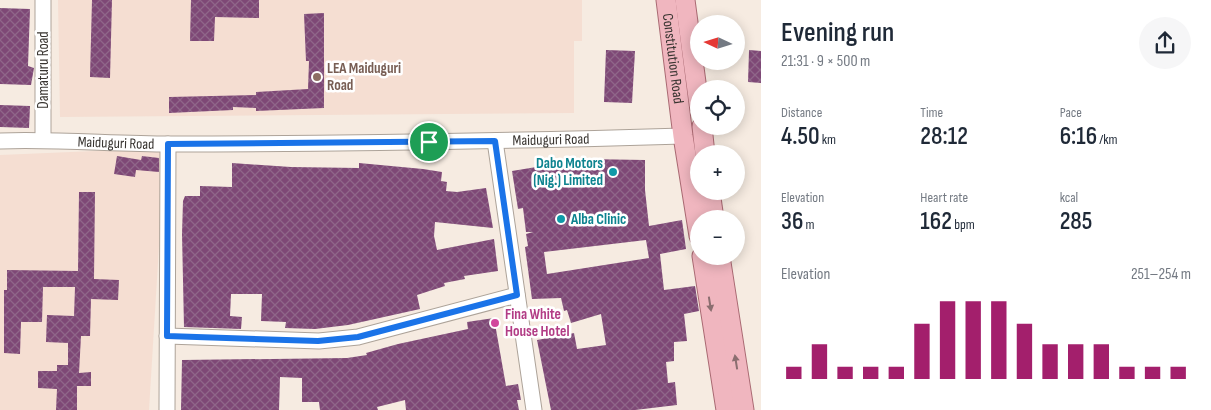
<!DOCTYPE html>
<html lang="en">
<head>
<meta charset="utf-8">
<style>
  body { margin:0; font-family:"Sofia Sans Condensed",sans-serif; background:#f6f6f7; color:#1f2937; height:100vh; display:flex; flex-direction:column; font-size:19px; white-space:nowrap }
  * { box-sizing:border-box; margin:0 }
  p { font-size:16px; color:#747a83 }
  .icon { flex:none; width:28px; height:28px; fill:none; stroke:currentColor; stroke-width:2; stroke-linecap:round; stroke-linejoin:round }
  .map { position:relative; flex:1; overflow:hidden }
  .sheet { display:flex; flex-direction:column; background:#fff; width:450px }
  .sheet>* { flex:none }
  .needle { width:32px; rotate:274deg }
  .controls { position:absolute; left:690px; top:15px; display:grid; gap:10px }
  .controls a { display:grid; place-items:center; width:55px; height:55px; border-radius:50%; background:#fff; box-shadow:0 2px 12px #0003; font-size:25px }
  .pin { position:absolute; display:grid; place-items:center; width:42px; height:42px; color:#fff; margin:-21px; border:2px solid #fff; border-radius:50%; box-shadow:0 1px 5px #0007 }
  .round { display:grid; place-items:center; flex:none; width:52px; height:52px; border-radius:26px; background:#f6f6f7 }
  .head { display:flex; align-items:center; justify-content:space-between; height:85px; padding:0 20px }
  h1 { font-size:28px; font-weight:600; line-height:38px }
  .stats { display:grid; grid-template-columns:repeat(3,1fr); gap:8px; height:85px; padding:5px 20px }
  .stats div { display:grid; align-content:center }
  .stats b { font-size:25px; font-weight:600 }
  .stats small { font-size:14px; font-weight:400 }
  .stats p { font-size:14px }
  .chart { height:140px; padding:10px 20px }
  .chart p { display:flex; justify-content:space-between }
  .chart svg { width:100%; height:90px; margin-top:5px; stroke:#a31f6c; stroke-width:6 }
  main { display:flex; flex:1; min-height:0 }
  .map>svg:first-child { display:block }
</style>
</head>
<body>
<main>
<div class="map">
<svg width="761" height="410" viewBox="0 0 761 410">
  <defs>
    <pattern id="building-cross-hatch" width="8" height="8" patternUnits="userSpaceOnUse" patternTransform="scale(1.25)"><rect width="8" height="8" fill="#7e4876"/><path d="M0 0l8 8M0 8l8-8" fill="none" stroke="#8f6689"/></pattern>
  </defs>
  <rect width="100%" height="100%" fill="#f6ebe1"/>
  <g fill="#f5ded2">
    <path d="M 58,0 L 582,0 L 582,41 L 574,41 L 574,113 L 60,117 Z"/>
    <path d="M 165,148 L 149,410 L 0,410 L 0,155 Z"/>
  </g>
  <g fill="url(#building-cross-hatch)" fill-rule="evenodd">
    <path d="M 92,0 L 112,0 L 110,78 L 90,77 Z"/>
    <path d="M 191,0 L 259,0 L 259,18 L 215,17 L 214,41 L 190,41 Z"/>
    <path d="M 0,8 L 30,9 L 28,66 L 34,68 L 31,85 L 0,84 Z"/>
    <path d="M 324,13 L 324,108 L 256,111 L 256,108 L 233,107 L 233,110 L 169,113 L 169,97 L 256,95 L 256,92 L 308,89 L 309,61 L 306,61 L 304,14 Z"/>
    <path d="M 606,50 L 635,51 L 632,103 L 604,102 Z"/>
    <path d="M 749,50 L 761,51 L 761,83 L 748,82 Z"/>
    <path d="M 0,105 L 30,106 L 29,128 L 0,127 Z"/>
    <path d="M 117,156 L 141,160 L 142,156 L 159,158 L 159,172 L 136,170 L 135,177 L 114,174 Z"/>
    <path d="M 585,159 L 645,160 L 645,190 L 649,226 L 682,220 L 686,249 L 660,254 L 664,290 L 695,286 L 699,311 L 684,314 L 687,341 L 674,342 L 674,361 L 666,362 L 668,383 L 675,382 L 677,405 L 635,410 L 551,410 L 537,340 L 574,333 L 577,349 L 606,345 L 601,314 L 571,323 L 567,310 L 564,311 L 561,298 L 532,299 L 525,247 L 528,246 L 526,234 L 533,232 L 526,232 L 523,208 L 518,209 L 512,171 ZM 646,240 L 649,258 L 547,274 L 544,252 Z"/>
    <path d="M 232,163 L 291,167 L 359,168 L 359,163 L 423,169 L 442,172 L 441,181 L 447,182 L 446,191 L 457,192 L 486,188 L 493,228 L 435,222 L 434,236 L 437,250 L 494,239 L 498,271 L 464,276 L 465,279 L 444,283 L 445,286 L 417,295 L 420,309 L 348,325 L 315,329 L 285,328 L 286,322 L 261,321 L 262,294 L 231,294 L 230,316 L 242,317 L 241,329 L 184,327 L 182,234 L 183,201 L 185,196 L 200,196 L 200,186 L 232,187 Z"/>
    <path d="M 79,192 L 95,192 L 94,279 L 119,280 L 118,300 L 91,299 L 90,336 L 81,336 L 79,373 L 91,372 L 91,386 L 77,386 L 77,410 L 56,410 L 57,389 L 38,388 L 38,371 L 57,371 L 57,365 L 68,365 L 68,343 L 46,342 L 47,315 L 74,316 L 75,287 L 43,287 L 42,322 L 21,322 L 20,354 L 4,353 L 4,290 L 7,290 L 7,270 L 78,271 Z"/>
    <path d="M 494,318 L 506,386 L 518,384 L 521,400 L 517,400 L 519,410 L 406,410 L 405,400 L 377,407 L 378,410 L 320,410 L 319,402 L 302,402 L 302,378 L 280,377 L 279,410 L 181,410 L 182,360 L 347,358 L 367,355 L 366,353 L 398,344 L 468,329 L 467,322 Z"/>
  </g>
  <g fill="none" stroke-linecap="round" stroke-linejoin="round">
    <g stroke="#ada399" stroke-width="17">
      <g id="minor">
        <path d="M 43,140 L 43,0"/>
        <path id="s1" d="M 0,141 C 57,139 113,144 170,144 C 341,144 512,141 683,136"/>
        <path d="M 495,141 L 534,410"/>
        <path d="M 167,336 L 319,341 L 358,337 L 517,295"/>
        <path d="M 167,410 L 168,144"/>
      </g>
    </g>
    <g stroke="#a96972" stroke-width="21">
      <g id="major">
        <path id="s2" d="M 666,0 L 683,136 L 699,236"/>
        <path d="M 685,0 L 699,105"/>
        <path d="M 702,126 L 705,154"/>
        <path d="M 710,191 L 714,219"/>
        <path d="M 702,256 L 726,410"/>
        <path d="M 720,256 L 744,410"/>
      </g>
    </g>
    <use href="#minor" stroke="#fff" stroke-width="15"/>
    <use href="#major" stroke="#f0b6bf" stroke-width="19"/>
  </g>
  <defs><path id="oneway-solid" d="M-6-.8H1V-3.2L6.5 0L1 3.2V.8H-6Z" transform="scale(1.25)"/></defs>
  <g fill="#8b6e70">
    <use href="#oneway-solid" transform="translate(710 304) rotate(81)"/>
    <use href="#oneway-solid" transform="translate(736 362) rotate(-99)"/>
  </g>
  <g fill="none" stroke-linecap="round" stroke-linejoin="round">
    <g stroke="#fff" stroke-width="10">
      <path id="route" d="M 495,141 L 517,295 L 358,337 L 318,341 L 167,336 L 168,144 Z"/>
    </g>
    <use href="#route" stroke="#1a73e8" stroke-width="6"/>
  </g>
  <circle fill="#8d6e63" stroke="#fff" stroke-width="2" cx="317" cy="77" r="5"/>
  <g fill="#0f9aa8" stroke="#fff" stroke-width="2">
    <circle cx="613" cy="172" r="5"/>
    <circle cx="561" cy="219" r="5"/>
  </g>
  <circle fill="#d1479c" stroke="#fff" stroke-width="2" cx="495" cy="323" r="5"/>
  <g text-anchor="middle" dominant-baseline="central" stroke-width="5" stroke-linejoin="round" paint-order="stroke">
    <g font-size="15" fill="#383430" stroke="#fff">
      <text stroke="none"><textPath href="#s2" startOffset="59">Constitution Road</textPath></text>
      <text transform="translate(43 70) rotate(-90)">Damaturu Road</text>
      <text stroke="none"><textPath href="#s1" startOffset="551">Maiduguri Road</textPath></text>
      <text stroke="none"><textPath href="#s1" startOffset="116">Maiduguri Road</textPath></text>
    </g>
    <g font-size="15" font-weight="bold" fill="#785e54" stroke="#fff" text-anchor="start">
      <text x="327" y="68">LEA Maiduguri<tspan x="327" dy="17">Road</tspan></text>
    </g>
    <g font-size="15" font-weight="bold" fill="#0d838f" stroke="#fff" text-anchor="end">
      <text x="603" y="163">Dabo Motors<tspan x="603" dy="17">(Nig.) Limited</tspan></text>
      <text x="571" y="219" text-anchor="start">Alba Clinic</text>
    </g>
    <g font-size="15" font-weight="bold" fill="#b23c85" stroke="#fff" text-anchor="start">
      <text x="505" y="314">Fina White<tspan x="505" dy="17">House Hotel</tspan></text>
    </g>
  </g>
</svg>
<div class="controls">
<a><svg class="needle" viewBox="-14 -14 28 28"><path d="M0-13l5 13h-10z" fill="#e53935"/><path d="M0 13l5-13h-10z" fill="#747a83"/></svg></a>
<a><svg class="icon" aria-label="locate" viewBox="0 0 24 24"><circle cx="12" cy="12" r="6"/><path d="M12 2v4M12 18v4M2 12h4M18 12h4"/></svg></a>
<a>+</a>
<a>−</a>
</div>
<div class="pin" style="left:429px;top:142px;background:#1e9e55"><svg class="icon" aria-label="arrive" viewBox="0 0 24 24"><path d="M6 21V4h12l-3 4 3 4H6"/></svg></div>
</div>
<section class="sheet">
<div class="head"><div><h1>Evening run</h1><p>21:31 · 9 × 500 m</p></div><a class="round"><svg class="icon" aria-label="share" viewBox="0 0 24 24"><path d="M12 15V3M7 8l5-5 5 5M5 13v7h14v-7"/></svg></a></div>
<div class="stats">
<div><p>Distance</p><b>4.50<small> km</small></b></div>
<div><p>Time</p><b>28:12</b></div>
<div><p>Pace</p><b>6:16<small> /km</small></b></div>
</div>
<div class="stats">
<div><p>Elevation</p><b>36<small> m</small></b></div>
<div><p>Heart rate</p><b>162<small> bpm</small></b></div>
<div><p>kcal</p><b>285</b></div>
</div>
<div class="chart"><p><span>Elevation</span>251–254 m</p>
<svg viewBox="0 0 160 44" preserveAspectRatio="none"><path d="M5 44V38M15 44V27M25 44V38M35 44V38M45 44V38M55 44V17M65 44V6M75 44V6M85 44V6M95 44V17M105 44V27M115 44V27M125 44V27M135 44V38M145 44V38M155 44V38"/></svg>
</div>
</section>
</main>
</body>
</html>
